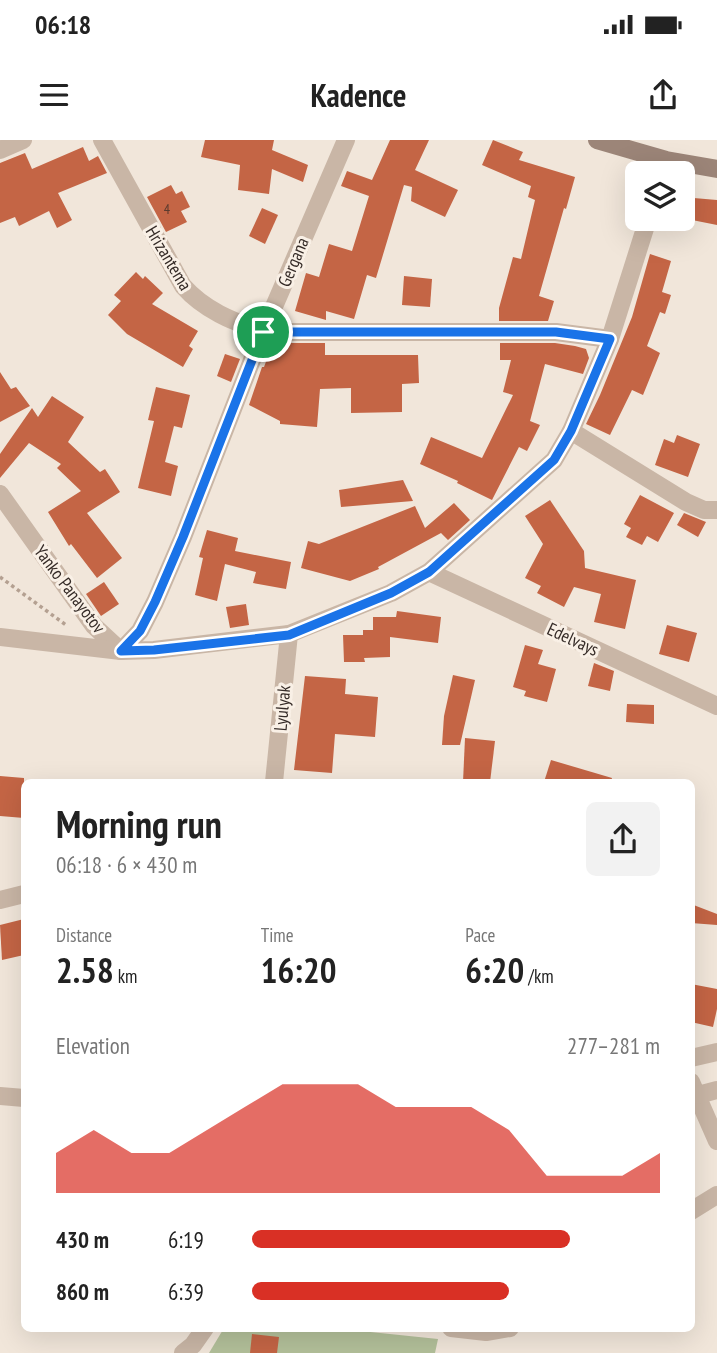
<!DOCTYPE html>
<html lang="en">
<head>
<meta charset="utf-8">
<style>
  body { margin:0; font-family:"PT Sans Narrow",sans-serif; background:#f2f2f2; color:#222; height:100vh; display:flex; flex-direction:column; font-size:26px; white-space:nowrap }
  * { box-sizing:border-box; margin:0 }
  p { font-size:23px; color:#767676 }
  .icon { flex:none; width:38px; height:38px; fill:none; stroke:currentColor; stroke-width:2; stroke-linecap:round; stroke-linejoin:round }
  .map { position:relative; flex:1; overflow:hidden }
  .details { position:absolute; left:21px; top:639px; width:674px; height:553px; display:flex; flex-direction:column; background:#fff; border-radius:10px; box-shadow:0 7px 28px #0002 }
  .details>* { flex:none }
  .fabs { position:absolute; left:625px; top:21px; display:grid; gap:14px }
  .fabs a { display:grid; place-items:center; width:70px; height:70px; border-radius:10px; background:#fff; box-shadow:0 7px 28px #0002; font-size:35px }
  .pin { position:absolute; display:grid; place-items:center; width:60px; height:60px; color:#fff; margin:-30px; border:4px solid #fff; border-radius:50%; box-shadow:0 2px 7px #0007 }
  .round { display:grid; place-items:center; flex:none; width:74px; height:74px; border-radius:10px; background:#f2f2f2 }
  .summary { display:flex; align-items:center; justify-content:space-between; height:119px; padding:0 35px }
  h1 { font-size:38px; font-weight:700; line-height:52px }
  .stats { display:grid; grid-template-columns:repeat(3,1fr); gap:10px; height:119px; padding:7px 35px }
  .stats div { display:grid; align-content:center }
  .stats b { font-size:35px; font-weight:700 }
  .stats small { font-size:19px; font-weight:400 }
  .stats p { font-size:19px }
  .chart { height:196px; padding:14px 35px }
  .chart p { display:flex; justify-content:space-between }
  .chart svg { width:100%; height:126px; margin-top:7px; fill:#d93025; opacity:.7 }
  ul { padding:0 35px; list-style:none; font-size:23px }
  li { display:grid; grid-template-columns:112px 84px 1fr; align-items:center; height:52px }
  li i { height:18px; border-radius:9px; background:#d93025 }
  .status { display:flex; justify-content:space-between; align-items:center; height:49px; padding:0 35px; background:#fff; direction:ltr }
  .status svg { height:19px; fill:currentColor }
  header { display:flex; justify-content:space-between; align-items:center; height:91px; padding:0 35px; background:#fff; font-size:32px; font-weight:700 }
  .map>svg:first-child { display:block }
</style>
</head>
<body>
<div class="status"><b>06:18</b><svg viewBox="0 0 49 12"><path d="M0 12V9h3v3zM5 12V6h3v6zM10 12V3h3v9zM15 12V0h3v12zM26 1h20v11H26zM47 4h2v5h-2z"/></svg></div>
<header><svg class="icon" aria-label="menu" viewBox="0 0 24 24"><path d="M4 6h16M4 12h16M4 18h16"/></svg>Kadence<svg class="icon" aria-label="share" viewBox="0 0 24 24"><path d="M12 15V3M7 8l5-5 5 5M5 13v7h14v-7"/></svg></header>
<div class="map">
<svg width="717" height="1213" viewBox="0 0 717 1213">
  <rect width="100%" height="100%" fill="#f1e6da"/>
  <path fill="#b3c09a" d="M 224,1188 L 332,1188 L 438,1199 L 435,1213 L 209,1213 Z"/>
  <g fill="#c46545">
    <path d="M 205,0 L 274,0 L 272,10 L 308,25 L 303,42 L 272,29 L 269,54 L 238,50 L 240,25 L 201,17 Z"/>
    <path d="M 390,0 L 429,0 L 415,30 L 458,50 L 445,77 L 411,61 L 412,47 L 404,45 L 376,138 L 367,135 L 354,179 L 326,171 L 326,180 L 295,171 L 306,133 L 319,137 L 329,104 L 352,111 L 369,56 L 341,46 L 347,31 L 372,40 Z"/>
    <path d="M 493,0 L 523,12 L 519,20 L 575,37 L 566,69 L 564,68 L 539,156 L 554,161 L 548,181 L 499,181 L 499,168 L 513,117 L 521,119 L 535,60 L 528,57 L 531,46 L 482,25 Z"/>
    <path d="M 83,7 L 89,21 L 98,16 L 107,33 L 58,53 L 72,80 L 57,88 L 49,71 L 19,86 L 15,77 L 0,83 L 0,23 L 25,13 L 32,29 Z"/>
    <path d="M 171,45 L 176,54 L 182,51 L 190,67 L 181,71 L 187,82 L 166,92 L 147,57 Z"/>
    <path d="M 682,57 L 717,60 L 717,85 L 682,78 Z"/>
    <path d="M 262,68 L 278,75 L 265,104 L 249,96 Z"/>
    <path d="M 650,114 L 671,121 L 662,152 L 671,155 L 665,174 L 660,172 L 647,206 L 660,213 L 643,255 L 632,250 L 610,295 L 586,284 L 600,255 L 632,177 Z"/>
    <path d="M 136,132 L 143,139 L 145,136 L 163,153 L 152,164 L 198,191 L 189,206 L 193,209 L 183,227 L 127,194 L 108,175 L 121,161 L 114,155 Z"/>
    <path d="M 404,136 L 432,139 L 430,167 L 402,165 Z"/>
    <path d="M 273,203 L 325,203 L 325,215 L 418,215 L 419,243 L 402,244 L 402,272 L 351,273 L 351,248 L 320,249 L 317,287 L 280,284 L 280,281 L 249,265 L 262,227 L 264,227 Z"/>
    <path d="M 500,203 L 555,203 L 575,206 L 586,209 L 589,218 L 583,234 L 545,224 L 530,281 L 540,285 L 527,311 L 519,307 L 492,360 L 457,343 L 458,341 L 420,324 L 431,297 L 482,318 L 513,255 L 503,252 L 511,220 L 500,220 Z"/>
    <path d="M 225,214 L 240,219 L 231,242 L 217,236 Z"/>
    <path d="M 0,232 L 11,249 L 16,247 L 30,266 L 0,282 Z"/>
    <path d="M 156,247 L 190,255 L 182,288 L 174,286 L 165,322 L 178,326 L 171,356 L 138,348 L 154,281 L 148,280 Z"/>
    <path d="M 52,256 L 84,277 L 68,302 L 100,332 L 105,329 L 120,352 L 87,373 L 122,418 L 97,438 L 71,404 L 69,406 L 48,372 L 81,351 L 57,328 L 61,324 L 29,303 L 0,338 L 0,314 L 32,268 L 38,277 Z"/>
    <path d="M 677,295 L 700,304 L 688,337 L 655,325 L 664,299 L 674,303 Z"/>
    <path d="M 403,340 L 413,361 L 341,367 L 339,350 Z"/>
    <path d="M 640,355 L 674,373 L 658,402 L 647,396 L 642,405 L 626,397 L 631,388 L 624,384 Z"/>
    <path d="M 550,360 L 584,411 L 585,428 L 636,440 L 625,489 L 594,482 L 601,454 L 574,447 L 564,467 L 537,453 L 541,446 L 525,438 L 543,404 L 525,376 Z"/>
    <path d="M 454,363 L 470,380 L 448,400 L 441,393 L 378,427 L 379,429 L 350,441 L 301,428 L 308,401 L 319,404 L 415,366 L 425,388 Z"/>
    <path d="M 684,373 L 706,382 L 698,397 L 677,385 Z"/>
    <path d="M 207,390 L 238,398 L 235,411 L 291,422 L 286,449 L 253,443 L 256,432 L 225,424 L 217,461 L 195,455 L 203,418 L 199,417 Z"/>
    <path d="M 104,442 L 119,464 L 101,476 L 86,454 Z"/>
    <path d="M 246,464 L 249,485 L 230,488 L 226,467 Z"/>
    <path d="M 397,471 L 441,477 L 438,503 L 390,497 L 390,517 L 364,518 L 365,522 L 344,522 L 343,495 L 363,495 L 363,490 L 373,490 L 373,477 L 396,477 Z"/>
    <path d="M 667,485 L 697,493 L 689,522 L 659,514 Z"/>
    <path d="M 525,505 L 543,510 L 538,524 L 556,529 L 547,562 L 524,556 L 526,551 L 513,547 Z"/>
    <path d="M 594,523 L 614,531 L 610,551 L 588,546 Z"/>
    <path d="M 453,535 L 475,540 L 460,605 L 442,605 L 444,576 Z"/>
    <path d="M 305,536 L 346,539 L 345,554 L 378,557 L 375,597 L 335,594 L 332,633 L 294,630 Z"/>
    <path d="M 627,564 L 654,565 L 654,584 L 626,582 Z"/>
    <path d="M 465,598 L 495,601 L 490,642 L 463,642 Z"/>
    <path d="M 551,620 L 612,638 L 611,642 L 544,642 Z"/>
    <path d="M 0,636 L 24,638 L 24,678 L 0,676 Z"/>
    <path d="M 691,764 L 717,774 L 717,785 L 691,783 Z"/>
    <path d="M 24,779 L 24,815 L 2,820 L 0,785 Z"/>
    <path d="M 691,844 L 717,849 L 717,869 L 713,887 L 691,882 Z"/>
    <path d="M 252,1194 L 279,1197 L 277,1213 L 250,1213 Z"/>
  </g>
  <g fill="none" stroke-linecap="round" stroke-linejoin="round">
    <path stroke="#b4a091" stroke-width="3.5" stroke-dasharray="3.5 3.5" stroke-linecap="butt" d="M 0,437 L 66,485"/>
    <g stroke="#c9b6a6" stroke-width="18">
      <path d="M 102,0 L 183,146 C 205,171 233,181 263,192 L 556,192 L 610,199"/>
      <path d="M 0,10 L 23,0"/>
      <path d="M 571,291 L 686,362 L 704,370 L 717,370"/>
      <path d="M 0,354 L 94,486 L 121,511"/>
      <path d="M 429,432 L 717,566"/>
      <path d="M 0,497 L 121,511 L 154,510 L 289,494 L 391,453 L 429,432 L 554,320 L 571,291 L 610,199 L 648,79"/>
      <path d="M 121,511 L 140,491 L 155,462 L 183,397 L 263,192 L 346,0"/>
      <path d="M 274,642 L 289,494"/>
      <path d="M 0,760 L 24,754"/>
      <path d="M 691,918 L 717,912"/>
      <path d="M 691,942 L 717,1001"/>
      <path d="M 698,955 L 717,950"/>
      <path d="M 0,956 L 24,958"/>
      <path d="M 691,1071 L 717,1055"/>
      <path d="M 451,1188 L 486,1192 L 510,1188"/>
      <path d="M 183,1213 L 193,1205 L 205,1188"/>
    </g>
    <path stroke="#9c8578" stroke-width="18" d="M 597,0 L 666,20 L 717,29"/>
  </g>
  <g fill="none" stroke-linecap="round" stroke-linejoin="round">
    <g stroke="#fff" stroke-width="14">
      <path id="route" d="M 263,192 L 556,192 L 610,199 L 571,291 L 554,320 L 429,432 L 391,453 L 289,495 L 154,510 L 121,511 L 140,491 L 155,462 L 183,397 Z"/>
    </g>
    <use href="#route" stroke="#1a73e8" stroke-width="9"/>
  </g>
  <g text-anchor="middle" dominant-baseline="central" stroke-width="6" stroke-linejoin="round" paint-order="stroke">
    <g font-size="14" fill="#593a2e">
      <text x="167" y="69">4</text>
    </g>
    <g font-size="18" fill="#352b27" stroke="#f9f0e6">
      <text transform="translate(169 118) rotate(59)">Hrizantema</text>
      <text transform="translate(293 122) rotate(-67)">Gergana</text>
      <text transform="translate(70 449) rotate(53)">Yanko Panayotov</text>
      <text transform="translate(573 499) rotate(25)">Edelvays</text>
      <text transform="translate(282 568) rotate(-85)">Lyulyak</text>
    </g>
  </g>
</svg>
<div class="fabs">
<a><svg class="icon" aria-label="layers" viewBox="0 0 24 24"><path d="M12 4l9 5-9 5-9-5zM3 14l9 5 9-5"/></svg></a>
</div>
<div class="pin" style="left:263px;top:192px;background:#1e9e55"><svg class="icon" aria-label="arrive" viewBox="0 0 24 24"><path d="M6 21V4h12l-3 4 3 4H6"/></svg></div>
<section class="details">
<div class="summary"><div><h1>Morning run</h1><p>06:18 · 6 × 430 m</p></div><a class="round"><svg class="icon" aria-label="share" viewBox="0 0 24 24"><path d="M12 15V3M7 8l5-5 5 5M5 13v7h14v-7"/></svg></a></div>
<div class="stats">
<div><p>Distance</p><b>2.58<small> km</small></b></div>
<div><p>Time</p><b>16:20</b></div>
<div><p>Pace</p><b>6:20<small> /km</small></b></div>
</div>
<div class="chart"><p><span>Elevation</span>277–281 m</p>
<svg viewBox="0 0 160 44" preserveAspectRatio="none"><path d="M0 44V30L10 22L20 30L30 30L40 22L50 14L60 6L70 6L80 6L90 14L100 14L110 14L120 22L130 38L140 38L150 38L160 30V44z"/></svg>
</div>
<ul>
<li><b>430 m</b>6:19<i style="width:78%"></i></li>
<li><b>860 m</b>6:39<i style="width:63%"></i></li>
</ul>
</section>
</div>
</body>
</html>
